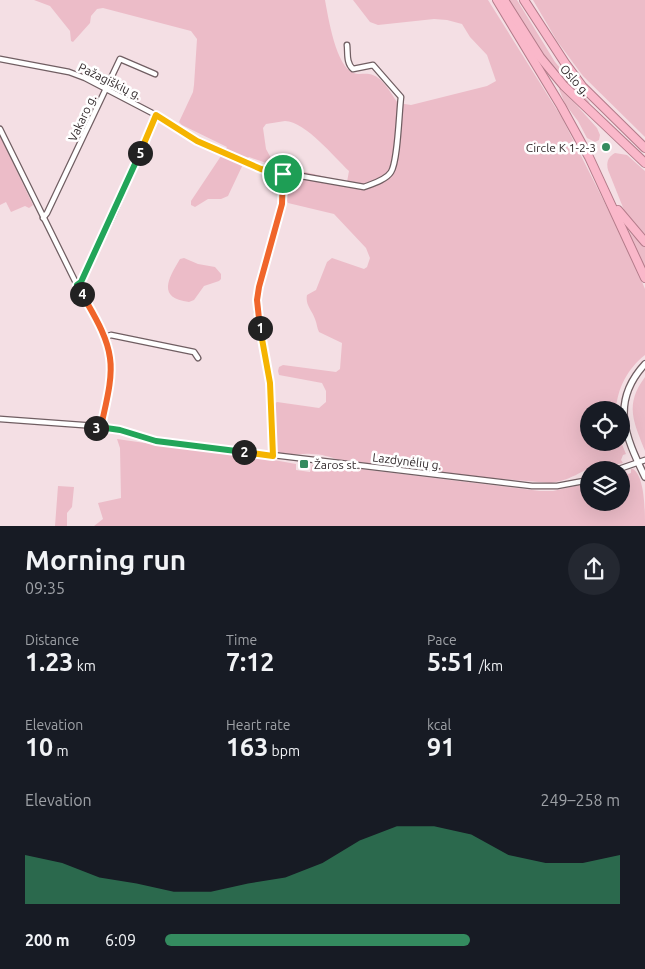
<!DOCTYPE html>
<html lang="en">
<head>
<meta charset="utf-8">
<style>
  body { margin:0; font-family:Ubuntu,sans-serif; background:#242831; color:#f1f3f6; height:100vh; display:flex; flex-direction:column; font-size:19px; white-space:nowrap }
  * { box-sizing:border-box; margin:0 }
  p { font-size:16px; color:#9ea1a6 }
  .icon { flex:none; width:28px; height:28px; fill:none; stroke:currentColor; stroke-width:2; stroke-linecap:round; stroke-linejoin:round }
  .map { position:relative; height:526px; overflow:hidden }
  .drawer { display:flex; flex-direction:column; background:#171b24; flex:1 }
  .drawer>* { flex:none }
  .fabs { position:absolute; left:580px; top:401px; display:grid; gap:10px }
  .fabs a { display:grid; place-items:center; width:50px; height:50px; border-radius:50%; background:#171b24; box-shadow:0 5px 20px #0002; font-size:25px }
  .pin { position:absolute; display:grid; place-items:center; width:42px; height:42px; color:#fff; margin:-21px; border:2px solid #fff; border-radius:50%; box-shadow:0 1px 5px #0007 }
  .km { position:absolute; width:25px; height:25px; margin:-12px; border-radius:50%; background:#222; color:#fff; font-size:14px; line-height:25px; text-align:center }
  .round { display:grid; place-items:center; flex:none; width:52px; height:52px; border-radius:26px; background:#242831 }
  .overview { display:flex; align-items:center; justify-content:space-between; height:85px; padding:0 25px }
  h1 { font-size:28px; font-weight:600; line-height:38px }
  .metrics { display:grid; grid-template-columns:repeat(3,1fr); gap:8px; height:85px; padding:5px 25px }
  .metrics div { display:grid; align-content:center }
  .metrics b { font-size:25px; font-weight:600 }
  .metrics small { font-size:14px; font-weight:400 }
  .metrics p { font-size:14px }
  .chart { height:140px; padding:10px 25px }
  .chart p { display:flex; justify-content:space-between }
  .chart svg { width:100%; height:90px; margin-top:5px; fill:#348b5f; opacity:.7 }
  ul { padding:0 25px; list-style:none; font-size:16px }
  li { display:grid; grid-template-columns:80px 60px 1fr; align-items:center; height:38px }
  li i { height:12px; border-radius:6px; background:#348b5f }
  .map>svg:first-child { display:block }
</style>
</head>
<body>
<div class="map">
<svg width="645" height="527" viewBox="0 0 645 527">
  <rect width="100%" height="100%" fill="#f4dfe4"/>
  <g fill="#ecbcc8" fill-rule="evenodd">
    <path d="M 34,0 L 325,0 C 328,16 336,68 354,73 C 358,75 364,73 369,74 C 383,76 390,93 398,103 L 411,105 L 487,86 L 496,81 L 487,55 L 470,37 L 462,24 L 447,20 L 434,19 L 378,25 L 370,22 L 353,0 L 488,0 L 562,118 L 632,257 L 645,289 L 645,355 C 628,368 617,389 616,410 L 589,410 L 589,442 L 621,442 L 626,454 L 623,455 L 621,460 L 623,463 L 599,468 L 598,465 C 580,471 572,480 551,483 L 490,478 L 339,460 C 331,457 321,454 311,454 C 300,453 290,457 279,453 L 276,448 L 273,405 L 277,402 L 319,408 L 326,402 L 326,391 L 322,383 L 279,375 L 278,371 L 279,367 L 283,365 L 336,372 L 340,369 L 342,343 L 319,332 C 317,328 317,324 315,319 C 312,310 305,305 307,295 L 316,290 L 327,262 L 332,258 L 364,269 L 367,267 L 370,258 L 366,248 L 334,214 L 288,203 L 287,201 L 289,171 L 249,157 L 245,160 L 228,196 L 221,199 L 208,199 L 195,207 L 191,205 L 191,201 L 227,147 L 182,125 L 179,122 L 193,92 L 194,85 L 197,39 L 191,31 L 103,8 L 97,9 L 91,16 L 90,23 L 73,42 L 71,41 L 70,31 L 50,6 ZM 285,121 C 306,122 334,157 349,171 L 347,182 L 305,172 L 297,172 L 271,158 L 266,149 L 263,128 L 266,124 Z"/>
    <path d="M 508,0 L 517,0 L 555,62 L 590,103 C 567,97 522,21 508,0 Z"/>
    <path d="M 533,0 L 645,0 L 645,137 L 583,76 L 557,41 Z"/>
    <path d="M 559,89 L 562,89 L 597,128 L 600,135 L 599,140 L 595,142 L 587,138 L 578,121 L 565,104 Z"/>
    <path d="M 0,136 L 33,205 L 29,208 L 25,206 L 11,212 L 6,202 L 0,205 Z"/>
    <path d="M 615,153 L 627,155 L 645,171 L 645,235 L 624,210 L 608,170 C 606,162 608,157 615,153 Z"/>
    <path d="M 628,231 L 645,247 L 645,271 Z"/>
    <path d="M 184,258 L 198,264 L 215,267 L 221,274 L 221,279 L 219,281 L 204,286 L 194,300 L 189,302 C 157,298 168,279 180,259 Z"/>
    <path d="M 645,377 L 645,451 C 634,422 624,405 645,377 Z"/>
    <path d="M 117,439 L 194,450 L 257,457 L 296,464 L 296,470 L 310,472 L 312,465 L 327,465 L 540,491 L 553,491 L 589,483 L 589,502 L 621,502 L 621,472 L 625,471 L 628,474 L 631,473 L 631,469 L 633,469 C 645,477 645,511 645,526 L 94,526 L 103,519 L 98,503 L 121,498 L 120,448 Z"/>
    <path d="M 58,486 L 74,487 L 72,507 L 67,513 L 67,526 L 55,526 Z"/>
  </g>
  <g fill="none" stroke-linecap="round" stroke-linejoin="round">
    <g stroke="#705e62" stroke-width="7">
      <g id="minor">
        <path d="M 0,59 L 69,72 L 85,78 L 156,115 L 197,141 L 261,169 L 364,187 C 372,184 386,180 391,172 C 398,161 399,112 401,97 L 373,65 L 353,69 C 346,63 348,53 347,45"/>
        <path d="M 0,129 L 77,285"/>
        <path d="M 43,218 L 47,213 L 120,59 L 155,74"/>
        <path d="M 105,337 L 111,335 L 194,352 L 198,358"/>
        <path d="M 0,419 L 96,426"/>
        <path d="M 102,422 C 106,403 112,380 111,360 C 109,334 90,308 77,285 L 81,282 L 115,211 L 156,115"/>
        <circle cx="101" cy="427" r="5"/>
        <path d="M 106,428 L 121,431 L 156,441 L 532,486 L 557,486 L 589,480"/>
        <path d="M 273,456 L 270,383 L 257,311 L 259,287 L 282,205 L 283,174"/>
        <path d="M 616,470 L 645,460"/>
      </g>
    </g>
    <g stroke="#705e62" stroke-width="8">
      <path id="tertiary" d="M 645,364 C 610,402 625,436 645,477"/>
    </g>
    <g stroke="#b37b8a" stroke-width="10">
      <g id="trunk">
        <path d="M 497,0 L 561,106 L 589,157 L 645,278"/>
        <path d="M 504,0 L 540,57 L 564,86 L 645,163"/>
        <path d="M 524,0 L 565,63 L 582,86 L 645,148"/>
        <path d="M 618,210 L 645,242"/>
      </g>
    </g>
    <use href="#minor" stroke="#fff" stroke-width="4.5"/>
    <use href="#tertiary" stroke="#fff" stroke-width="5.5"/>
    <use href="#trunk" stroke="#fab8ca" stroke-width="8"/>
  </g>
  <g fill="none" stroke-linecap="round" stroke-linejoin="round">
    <g stroke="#fff" stroke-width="10">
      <path id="split-1" d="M 260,328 L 257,300 L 259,287 L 282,204 L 283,174"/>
    </g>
    <g stroke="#fff" stroke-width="10">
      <path id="split-2" d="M 244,452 L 273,456 L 270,383 L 260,328"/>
    </g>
    <g stroke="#fff" stroke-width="10">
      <path id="split-3" d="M 96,428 L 97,424 L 102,422 L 106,428 L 120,430 L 156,441 L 244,452"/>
    </g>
    <g stroke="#fff" stroke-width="10">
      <path id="split-4" d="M 82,294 C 93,314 107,335 110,358 C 113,378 106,403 102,422 L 106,428 L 101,432 L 97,431 L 96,428"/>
    </g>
    <g stroke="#fff" stroke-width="10">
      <path id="split-5" d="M 82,294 L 77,285 L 81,282 L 140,153"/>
    </g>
    <g stroke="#fff" stroke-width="10">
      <path id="split-6" d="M 140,153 L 156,115 L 197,141 L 261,169 L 283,174"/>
    </g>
    <use href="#split-1" stroke="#f0652b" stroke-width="6"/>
    <use href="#split-2" stroke="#f5b400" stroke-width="6"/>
    <use href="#split-3" stroke="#22a559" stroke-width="6"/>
    <use href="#split-4" stroke="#f0652b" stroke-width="6"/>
    <use href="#split-5" stroke="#22a559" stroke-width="6"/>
    <use href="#split-6" stroke="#f5b400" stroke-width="6"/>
  </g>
  <g fill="#348b5f" stroke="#fff" stroke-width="2">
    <circle cx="606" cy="147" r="5"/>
    <rect x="299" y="459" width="10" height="10" rx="2.5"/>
  </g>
  <g text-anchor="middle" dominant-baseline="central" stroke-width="5" stroke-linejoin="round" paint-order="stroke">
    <g font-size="12" fill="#322a2c" stroke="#fff">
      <text transform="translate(575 80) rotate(48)">Oslo g.</text>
      <text transform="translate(110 81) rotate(26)">Pažagiškių g.</text>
      <text transform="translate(82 118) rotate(-65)">Vakaro g.</text>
      <text transform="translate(407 461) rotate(7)">Lazdynėlių g.</text>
    </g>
    <g font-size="12" fill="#322a2c" stroke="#fff" text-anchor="end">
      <text x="596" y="147">Circle K 1-2-3</text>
      <text x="314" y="464" text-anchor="start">Žaros st.</text>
    </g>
  </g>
</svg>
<div class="fabs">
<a><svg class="icon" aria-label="locate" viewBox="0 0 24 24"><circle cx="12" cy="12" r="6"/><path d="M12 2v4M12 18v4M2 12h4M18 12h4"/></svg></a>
<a><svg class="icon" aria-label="layers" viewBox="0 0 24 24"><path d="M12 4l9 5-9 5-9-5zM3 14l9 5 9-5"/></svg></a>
</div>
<div class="pin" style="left:283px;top:174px;background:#1e9e55"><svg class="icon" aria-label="arrive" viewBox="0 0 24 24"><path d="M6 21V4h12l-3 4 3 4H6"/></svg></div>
<b class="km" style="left:260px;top:328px">1</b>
<b class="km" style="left:244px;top:452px">2</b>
<b class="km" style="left:96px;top:428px">3</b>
<b class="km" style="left:82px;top:294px">4</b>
<b class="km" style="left:140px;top:153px">5</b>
</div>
<section class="drawer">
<div class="overview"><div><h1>Morning run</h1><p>09:35</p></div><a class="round"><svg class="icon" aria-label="share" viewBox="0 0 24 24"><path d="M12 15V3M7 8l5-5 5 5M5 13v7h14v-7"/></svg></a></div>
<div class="metrics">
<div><p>Distance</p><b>1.23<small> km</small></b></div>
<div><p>Time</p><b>7:12</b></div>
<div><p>Pace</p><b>5:51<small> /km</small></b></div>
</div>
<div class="metrics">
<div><p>Elevation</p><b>10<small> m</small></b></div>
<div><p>Heart rate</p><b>163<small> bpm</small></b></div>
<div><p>kcal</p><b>91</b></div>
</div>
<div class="chart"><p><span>Elevation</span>249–258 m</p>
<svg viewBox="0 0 160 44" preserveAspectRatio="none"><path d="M0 44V20L10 24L20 31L30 34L40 38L50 38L60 34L70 31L80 24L90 13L100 6L110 6L120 10L130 20L140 24L150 24L160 20V44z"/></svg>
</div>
<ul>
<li><b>200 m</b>6:09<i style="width:67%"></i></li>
</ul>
</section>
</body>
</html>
